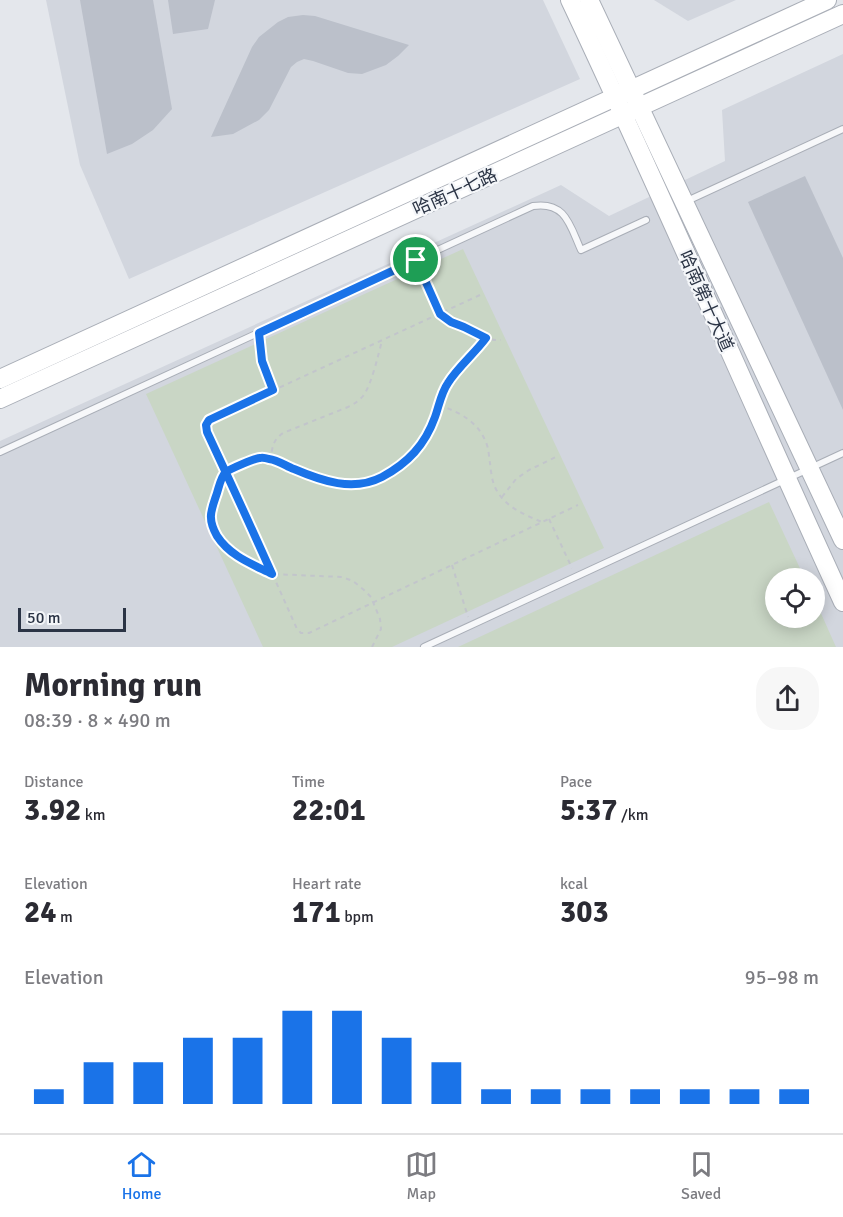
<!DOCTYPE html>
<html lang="en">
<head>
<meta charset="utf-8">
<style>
  body { margin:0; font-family:Signika,"Noto Sans SC",sans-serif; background:#f7f7f7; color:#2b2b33; height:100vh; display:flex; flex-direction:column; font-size:22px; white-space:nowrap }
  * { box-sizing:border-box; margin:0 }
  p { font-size:20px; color:#7c7c81 }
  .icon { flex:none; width:33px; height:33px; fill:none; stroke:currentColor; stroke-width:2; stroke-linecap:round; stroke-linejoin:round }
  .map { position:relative; height:647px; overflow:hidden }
  .details { display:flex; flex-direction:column; background:#fff; flex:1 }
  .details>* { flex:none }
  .buttons { position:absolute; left:765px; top:568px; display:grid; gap:12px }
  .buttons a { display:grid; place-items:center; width:60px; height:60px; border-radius:50%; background:#fff; box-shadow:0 3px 15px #0003; font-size:30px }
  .scale { position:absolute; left:18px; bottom:15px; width:108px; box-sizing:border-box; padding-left:6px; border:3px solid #2b3445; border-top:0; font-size:16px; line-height:21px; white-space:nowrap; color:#2b3445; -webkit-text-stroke:4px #f4f6f9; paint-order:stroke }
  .pin { position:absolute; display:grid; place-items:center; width:51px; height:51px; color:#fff; margin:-26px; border:3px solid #fff; border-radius:50%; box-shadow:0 2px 6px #0007 }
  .round { display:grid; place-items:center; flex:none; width:63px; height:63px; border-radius:24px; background:#f7f7f7 }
  .overview { display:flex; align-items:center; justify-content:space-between; height:102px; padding:0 24px }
  h1 { font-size:33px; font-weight:700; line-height:45px }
  .stats { display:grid; grid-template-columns:repeat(3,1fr); gap:9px; height:102px; padding:6px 24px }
  .stats div { display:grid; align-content:center }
  .stats b { font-size:30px; font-weight:700 }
  .stats small { font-size:16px; font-weight:400 }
  .stats p { font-size:16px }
  .chart { height:168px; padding:12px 24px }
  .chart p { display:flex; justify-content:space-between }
  .chart svg { width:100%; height:108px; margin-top:6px; stroke:#1a73e8; stroke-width:6 }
  .tabs { display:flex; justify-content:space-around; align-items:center; height:84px; border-top:2px solid #e1e1e2; background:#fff; font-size:16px; color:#7c7c81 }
  .tabs a { display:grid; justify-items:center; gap:3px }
  .tabs .on { color:#1a73e8 }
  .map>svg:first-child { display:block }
</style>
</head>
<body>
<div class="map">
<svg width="843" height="647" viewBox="0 0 843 647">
  <rect width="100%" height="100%" fill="#e4e7ec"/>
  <g fill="#d2d6de" fill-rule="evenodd">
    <path d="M 46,0 L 543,0 L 580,79 L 129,279 L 80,165 Z"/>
    <path d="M 654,0 L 736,0 L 688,21 Z"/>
    <path d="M 843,54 L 843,647 L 0,647 L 0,441 L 561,185 L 609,216 L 725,161 L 722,110 ZM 776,579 L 814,579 L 814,618 L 776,618 Z"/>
  </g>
  <g fill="#c9d6c5">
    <path d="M 463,249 L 604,548 L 392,647 L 263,647 L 146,394 Z"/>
    <path d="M 769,502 L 805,579 L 776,579 L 776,618 L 814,618 L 815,600 L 836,647 L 458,647 Z"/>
  </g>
  <g fill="#bbc0ca">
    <path d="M 80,0 L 153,0 L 172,109 L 153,130 L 132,144 L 107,154 Z"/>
    <path d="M 168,0 L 215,0 L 208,29 L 173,34 Z"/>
    <path d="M 303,15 L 315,16 L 409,45 L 398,56 L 386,65 L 362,74 L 348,73 L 313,61 L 304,59 L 297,62 L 291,67 L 269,110 L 259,120 L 233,134 L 211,137 L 252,47 L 259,37 L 278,22 L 288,17 Z"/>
    <path d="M 805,176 L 843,258 L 843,410 L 748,202 Z"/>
  </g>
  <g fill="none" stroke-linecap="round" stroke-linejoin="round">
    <g stroke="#a9aeb7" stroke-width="8">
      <g id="lane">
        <path d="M 687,201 L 843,129"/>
        <path d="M 0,452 L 533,206 C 566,201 570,226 581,250 L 646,220"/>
        <path d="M 424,647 L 843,453"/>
      </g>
    </g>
    <g stroke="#a9aeb7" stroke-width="20">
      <g id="secondary">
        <path d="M 570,0 C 664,199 751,402 843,602"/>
        <path d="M 589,0 L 843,540"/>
        <path d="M 0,379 L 827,0"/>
        <path d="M 0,399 L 843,14"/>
      </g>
    </g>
    <g stroke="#c2c5cb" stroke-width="2" stroke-dasharray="4.5 4.5" stroke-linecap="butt">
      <path d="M 420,268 C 427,285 434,312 449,321 C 457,326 467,327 475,332 C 484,337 490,341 501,340"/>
      <path d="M 480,295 L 209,420 L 206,425 L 297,629 L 301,633 L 309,633 L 578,505"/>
      <path d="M 260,344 L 262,361 L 273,390"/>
      <path d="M 439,405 C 461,413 479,422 487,445 C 489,451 489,458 490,463 C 491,472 492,483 497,491 C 506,507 525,515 542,522"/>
      <path d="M 272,459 C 315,478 347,498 392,470 C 406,462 418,453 425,439 C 434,422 438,398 447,384 C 457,369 475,353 486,338"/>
      <path d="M 502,497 L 516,479 L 529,470 L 556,457"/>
      <path d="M 549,519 L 572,568"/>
      <path d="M 452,565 L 468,617"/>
      <path d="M 372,647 L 381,629 L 380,619 L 371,597 L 364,590 L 353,581 L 342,577 L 272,574 L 239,558 L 226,548 L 218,536 L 212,524 L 210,515 L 222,479 L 226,472 L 260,458 L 271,459 C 272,447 273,440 283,433 L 348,407 C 354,404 359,401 363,396 C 372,384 378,355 382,341"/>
    </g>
    <use href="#lane" stroke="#f7f8fa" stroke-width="6"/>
    <use href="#secondary" stroke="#fff" stroke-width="18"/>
  </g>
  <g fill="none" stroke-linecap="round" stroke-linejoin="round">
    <g stroke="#fff" stroke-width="12">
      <path id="route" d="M 416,260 L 259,333 L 262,361 L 273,390 L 209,420 L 206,425 L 207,432 C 229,479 251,527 272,574 C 252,564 230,556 217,536 C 207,518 211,511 217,493 C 219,487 221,476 226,472 C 230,469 255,458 260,458 C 263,457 266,458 269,459 C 278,460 286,466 294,469 C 322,481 353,492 382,477 C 408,463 425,445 435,417 C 439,406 441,393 448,383 C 457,368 475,353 486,338 L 464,327 L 451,322 L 440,314 L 416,260"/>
    </g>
    <use href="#route" stroke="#1a73e8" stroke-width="8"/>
  </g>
  <g text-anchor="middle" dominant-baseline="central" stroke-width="4.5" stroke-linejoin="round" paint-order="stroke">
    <g font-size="18" fill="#2b3445" stroke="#f4f6f9">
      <text transform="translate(455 192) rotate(-24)">哈南十七路</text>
      <text transform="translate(706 301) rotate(66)">哈南第十大道</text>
    </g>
  </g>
</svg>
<div class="buttons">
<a><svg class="icon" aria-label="locate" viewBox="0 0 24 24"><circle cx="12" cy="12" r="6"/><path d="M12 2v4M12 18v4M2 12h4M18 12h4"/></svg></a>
</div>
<div class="scale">50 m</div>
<div class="pin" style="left:416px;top:260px;background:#1e9e55"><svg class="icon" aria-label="arrive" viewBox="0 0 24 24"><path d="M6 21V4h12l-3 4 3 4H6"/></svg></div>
</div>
<section class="details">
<div class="overview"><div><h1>Morning run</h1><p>08:39 · 8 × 490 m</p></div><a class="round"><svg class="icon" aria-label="share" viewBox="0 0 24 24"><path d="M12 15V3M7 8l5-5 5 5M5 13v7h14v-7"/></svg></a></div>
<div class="stats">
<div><p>Distance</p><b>3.92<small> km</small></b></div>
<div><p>Time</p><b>22:01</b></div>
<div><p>Pace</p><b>5:37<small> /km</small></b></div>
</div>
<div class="stats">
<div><p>Elevation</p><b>24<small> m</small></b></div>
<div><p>Heart rate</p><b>171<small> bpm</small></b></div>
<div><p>kcal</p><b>303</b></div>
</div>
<div class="chart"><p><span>Elevation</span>95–98 m</p>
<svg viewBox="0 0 160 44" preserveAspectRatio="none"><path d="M5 44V38M15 44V27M25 44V27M35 44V17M45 44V17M55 44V6M65 44V6M75 44V17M85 44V27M95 44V38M105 44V38M115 44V38M125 44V38M135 44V38M145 44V38M155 44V38"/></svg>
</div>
</section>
<nav class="tabs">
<a class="on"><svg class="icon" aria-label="home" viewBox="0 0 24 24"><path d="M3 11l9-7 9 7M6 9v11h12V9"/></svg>Home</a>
<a><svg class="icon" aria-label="map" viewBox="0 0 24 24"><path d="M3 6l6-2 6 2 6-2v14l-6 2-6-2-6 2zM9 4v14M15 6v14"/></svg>Map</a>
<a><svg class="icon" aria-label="saved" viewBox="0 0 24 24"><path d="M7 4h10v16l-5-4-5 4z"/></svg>Saved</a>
</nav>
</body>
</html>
